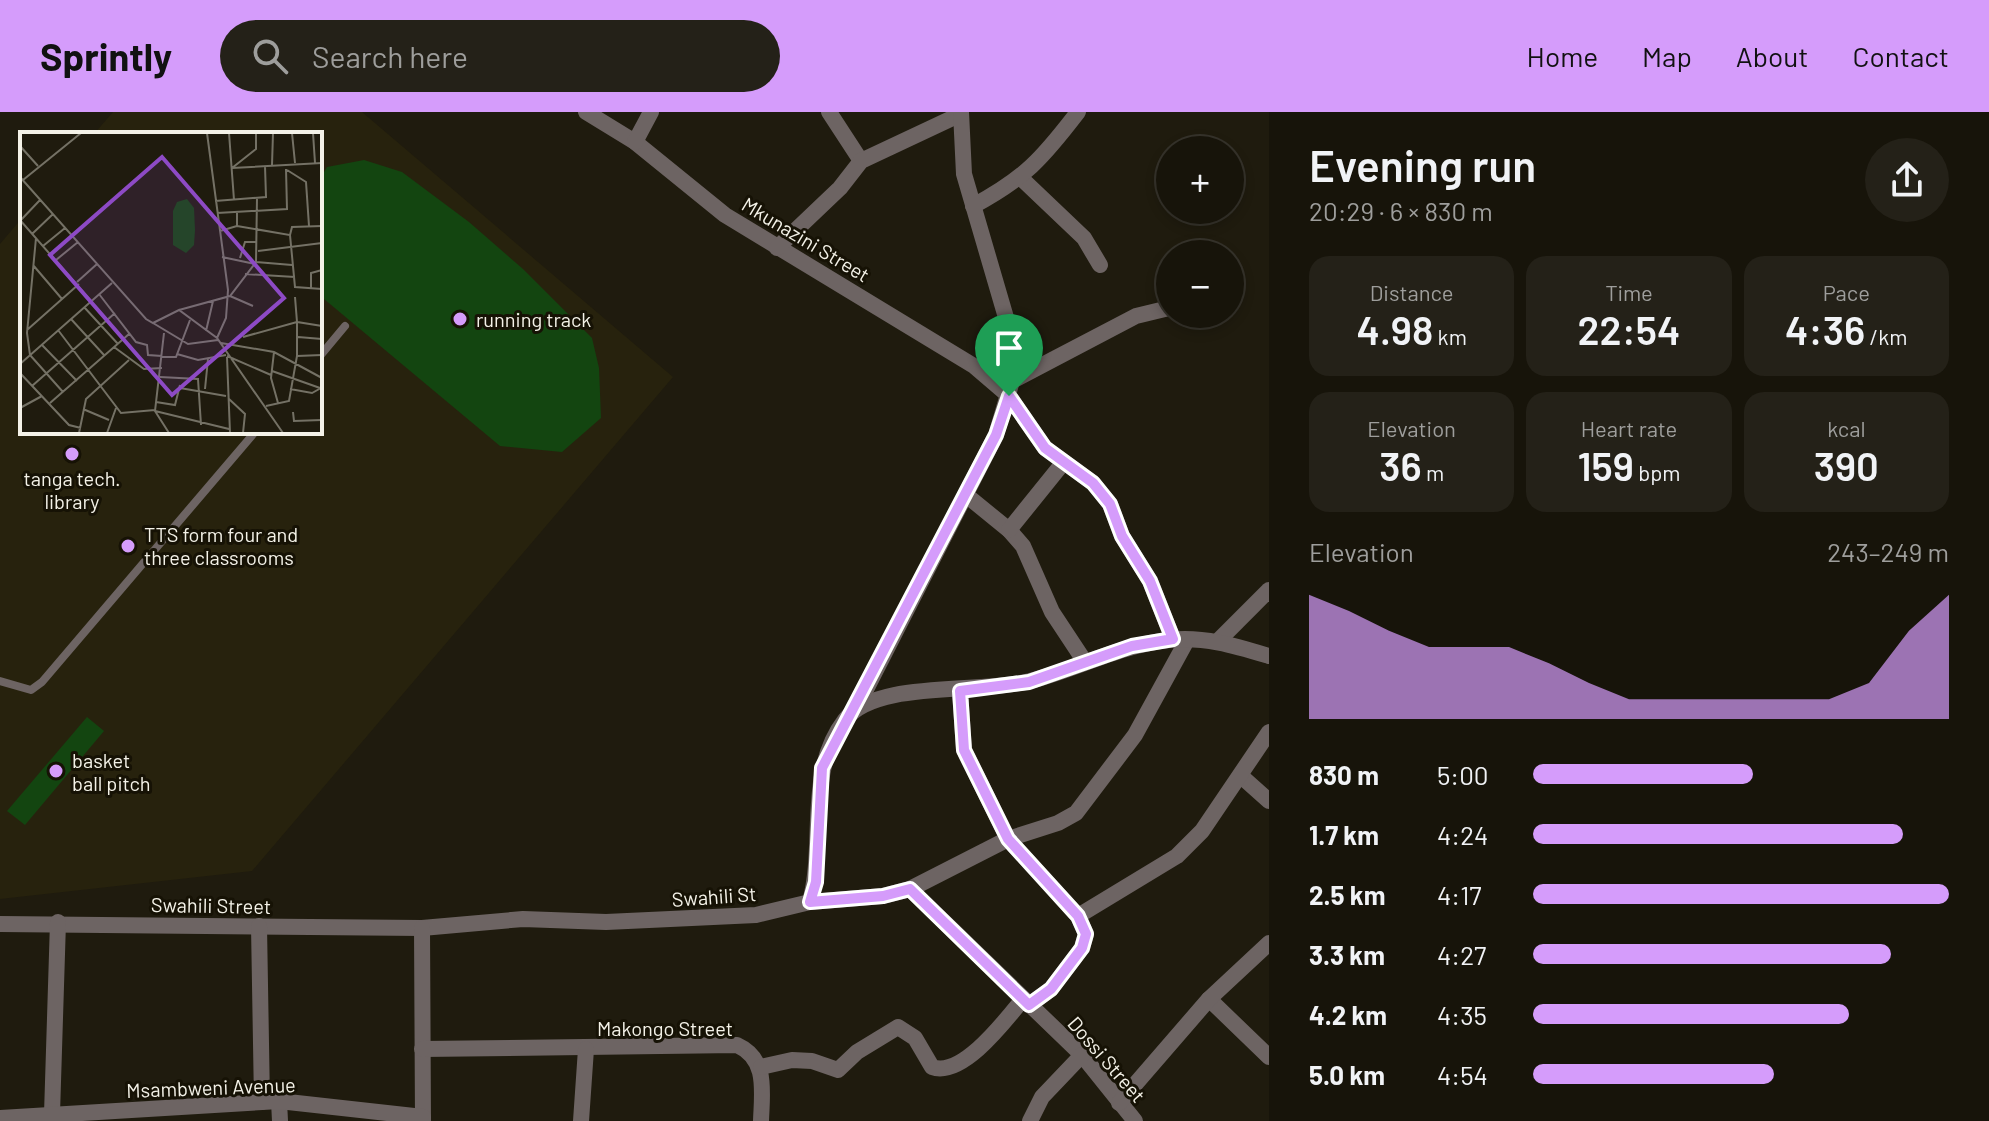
<!DOCTYPE html>
<html lang="en">
<head>
<meta charset="utf-8">
<style>
  body { margin:0; font-family:Barlow,sans-serif; background:#242118; color:#f1f3f6; height:100vh; display:flex; flex-direction:column; font-size:30px; white-space:nowrap }
  * { box-sizing:border-box; margin:0 }
  p { font-size:26px; color:#9e9e9c }
  .icon { flex:none; width:44px; height:44px; fill:none; stroke:currentColor; stroke-width:2; stroke-linecap:round; stroke-linejoin:round }
  .map { position:relative; flex:1; overflow:hidden }
  .sheet { display:flex; flex-direction:column; background:#17140a; width:720px }
  .sheet>* { flex:none }
  .controls { position:absolute; left:1156px; top:24px; display:grid; gap:16px }
  .controls a { display:grid; place-items:center; width:88px; height:88px; border-radius:50%; background:#17140a; box-shadow:0 4px 12px #0003,0 0 0 2px #36332b; font-size:40px }
  .pin { position:absolute; display:grid; place-items:center; width:68px; height:68px; color:#fff; margin:-82px -34px; border-radius:50% 50% 50% 0; rotate:-45deg; box-shadow:0 0 8px #0007 }
  .pin .icon { rotate:45deg }
  .round { display:grid; place-items:center; flex:none; width:84px; height:84px; border-radius:42px; background:#242118 }
  .head { display:flex; align-items:center; justify-content:space-between; height:136px; padding:0 40px }
  h1 { font-size:44px; font-weight:600; line-height:60px }
  .metrics { display:grid; grid-template-columns:repeat(3,1fr); gap:12px; height:136px; padding:8px 40px }
  .metrics div { display:grid; align-content:center; border-radius:20px; background:#242118; text-align:center }
  .metrics b { font-size:40px; font-weight:600 }
  .metrics small { font-size:22px; font-weight:400 }
  .metrics p { font-size:22px }
  .chart { height:224px; padding:16px 40px }
  .chart p { display:flex; justify-content:space-between }
  .chart svg { width:100%; height:144px; margin-top:8px; fill:#d59cfb; opacity:.7 }
  ul { padding:0 40px; list-style:none; font-size:26px }
  li { display:grid; grid-template-columns:128px 96px 1fr; align-items:center; height:60px }
  li i { height:20px; border-radius:10px; background:#d59cfb }
  header { display:flex; align-items:center; gap:48px; box-sizing:border-box; height:112px; padding:0 40px; background:#d59cfb; color:#111 }
  header strong { font-size:38px }
  nav { display:flex; gap:44px; margin-inline-start:auto; font-size:28px }
  .search { width:560px; height:72px; background:#242118; display:flex; align-items:center; gap:20px; box-sizing:border-box; padding:0 28px; border-radius:44px; color:#9e9e9c; font-size:30px }
  main { display:flex; flex:1; min-height:0 }
  .map>svg:first-child { display:block }
</style>
</head>
<body>
<header>
<strong>Sprintly</strong>
<div class="search"><svg class="icon" aria-label="search" viewBox="0 0 24 24"><circle cx="10" cy="10" r="6"/><path d="M15 15l6 6"/></svg>Search here</div>
<nav><a>Home</a><a>Map</a><a>About</a><a>Contact</a></nav>
</header>
<main>
<div class="map">
<svg width="1269" height="1009" viewBox="0 0 1269 1009">
  <rect width="100%" height="100%" fill="#1f1b0e"/>
  <path fill="#27220d" d="M 113,0 L 362,0 L 673,265 L 252,759 L 0,787 L 0,132 L 22,106 L 22,320 L 320,320 L 320,22 L 94,22 Z"/>
  <g fill="#134510">
    <path d="M 364,48 L 402,60 L 469,110 L 523,157 L 592,226 L 599,256 L 601,306 L 562,340 L 500,334 L 324,187 L 320,178 L 320,67 L 327,55 Z"/>
    <path d="M 87,605 L 104,619 L 25,713 L 7,699 Z"/>
  </g>
  <g fill="none" stroke-linecap="round" stroke-linejoin="round">
    <g stroke="#6d6463" stroke-width="8">
      <path d="M 320,244 L 345,214"/>
      <path d="M 0,569 L 31,578 L 42,570 L 255,320"/>
    </g>
    <g stroke="#6d6463" stroke-width="16">
      <path d="M 586,0 L 635,30 L 725,103 L 974,254 L 1009,284 L 1045,336 L 1093,371 L 1110,392 L 1122,424 L 1150,469 L 1173,527"/>
      <path d="M 829,0 L 861,49"/>
      <path d="M 635,30 L 651,0"/>
      <path d="M 1022,67 L 1084,126 L 1100,153"/>
      <path d="M 973,94 C 1025,66 1042,47 1078,0"/>
      <path d="M 777,136 L 840,76 L 861,49 L 961,2"/>
      <path d="M 1012,269 L 1136,204 L 1169,196"/>
      <path d="M 966,383 L 1009,418 L 1023,434 L 1052,500 L 1085,550"/>
      <path d="M 1009,418 L 1063,351"/>
      <path d="M 1219,528 L 1269,478"/>
      <path d="M 960,579 L 964,638 L 1008,727 L 1078,804 L 1086,822 L 1082,836 L 1051,877 L 1029,893"/>
      <path d="M 857,595 L 996,323 L 1012,269 L 1007,209 L 964,62 L 961,0"/>
      <path d="M 1241,664 L 1269,689"/>
      <path d="M 910,777 L 1082,943 L 1135,1009"/>
      <path d="M 810,790 L 883,784 L 910,777 L 1008,727 L 1058,711 L 1076,701 L 1135,623 L 1186,530"/>
      <path d="M 1078,804 L 1177,744 L 1202,719 L 1269,620"/>
      <path d="M 0,812 L 422,816 L 523,807 L 606,810 L 756,803 L 810,790 C 826,731 805,660 845,608 C 875,568 979,582 1030,569 C 1077,557 1120,533 1169,528 C 1204,524 1236,534 1269,544"/>
      <path d="M 259,814 L 262,990"/>
      <path d="M 422,816 L 423,1009"/>
      <path d="M 1209,887 L 1269,945"/>
      <path d="M 422,937 L 737,933 C 768,947 762,979 761,1009"/>
      <path d="M 761,955 L 792,948 L 812,949 L 838,958 L 857,940 L 898,915 L 915,926 L 932,955 C 962,966 1005,909 1023,887"/>
      <path d="M 279,989 L 280,1009"/>
      <path d="M 1119,991 L 1209,887 L 1269,831"/>
      <path d="M 52,1002 L 58,810"/>
      <path d="M 0,1006 L 279,989 L 423,1005"/>
      <path d="M 581,1009 L 586,937"/>
      <path d="M 1030,1009 L 1042,985 L 1082,943"/>
    </g>
  </g>
  <g fill="none" stroke-linecap="round" stroke-linejoin="round">
    <g stroke="#fff" stroke-width="16">
      <path id="route" d="M 1009,284 L 1045,336 L 1093,371 L 1110,392 L 1122,424 L 1150,469 L 1173,527 L 1132,534 L 1029,570 L 960,579 L 964,638 L 1008,727 L 1078,804 L 1086,822 L 1082,836 L 1051,877 L 1029,893 L 910,777 L 883,784 L 810,790 L 816,770 L 822,656 L 996,323 Z"/>
    </g>
    <use href="#route" stroke="#d59cfb" stroke-width="10"/>
  </g>
  <g fill="#d59cfb" stroke="#161205" stroke-width="3">
    <circle cx="460" cy="207" r="8"/>
    <circle cx="72" cy="342" r="8"/>
    <circle cx="128" cy="434" r="8"/>
    <circle cx="56" cy="659" r="8"/>
  </g>
  <g text-anchor="middle" dominant-baseline="central" stroke-width="6" stroke-linejoin="round" paint-order="stroke">
    <g font-size="20" fill="#f4f2e8" stroke="#161205">
      <text transform="translate(806 127) rotate(31)">Mkunazini Street</text>
      <text transform="translate(714 784) rotate(-4)">Swahili St</text>
      <text transform="translate(211 793) rotate(1)">Swahili Street</text>
      <text x="665" y="916">Makongo Street</text>
      <text transform="translate(1107 947) rotate(49)">Dossi Street</text>
      <text transform="translate(211 975) rotate(-2)">Msambweni Avenue</text>
    </g>
    <g font-size="20" fill="#f4f2e8" stroke="#161205" text-anchor="start">
      <text x="476" y="207">running track</text>
      <text x="72" y="366" text-anchor="middle">tanga tech.<tspan x="72" dy="23">library</tspan></text>
      <text x="144" y="422">TTS form four and<tspan x="144" dy="23">three classrooms</tspan></text>
      <text x="72" y="648">basket<tspan x="72" dy="23">ball pitch</tspan></text>
    </g>
  </g>
  <g transform="translate(20 20)">
    <rect width="302" height="302" fill="#1f1b0e"/>
    <path d="M 167,67 L 174,76 L 175,98 L 174,113 L 166,121 L 153,113 L 153,79 L 157,70 Z" fill="#134510"/>
    <path fill="none" stroke="#747165" stroke-width="2" d="M 187,1 L 208,158 L 206,186 L 197,206M 209,1 L 214,68M 272,1 L 275,31M 293,1 L 295,31M 0,14 L 18,34M 252,33 L 253,1M 212,36 L 302,31M 212,36 L 236,17 L 236,1M 267,38 L 286,50 L 289,94M 0,45 L 126,187 L 133,191 L 159,178 L 197,206 L 263,301M 3,48 L 61,1M 195,69 L 246,65 L 245,34M 197,81 L 267,77 L 266,37M 0,88 L 71,169M 0,89 L 20,68M 217,94 L 270,103 L 275,155 L 302,157M 200,99 L 217,94 L 217,80M 12,102 L 33,82M 270,103 L 272,95 L 302,94M 16,106 L 7,201 L 10,223 L 43,260M 23,114 L 45,96M 238,119 L 302,111M 202,125 L 235,132M 220,126 L 225,110 L 237,110M 36,128 L 58,110M 236,130 L 272,133M 13,133 L 42,167M 225,142 L 275,145M 57,150 L 77,132M 291,158 L 291,141 L 302,138M 79,162 L 116,210 L 127,213 L 128,223 L 142,224M 210,164 L 233,174M 64,175 L 98,212M 159,178 L 210,164 L 236,130 L 237,66M 51,187 L 84,223M 133,191 L 168,212 L 198,208M 7,198 L 59,152M 38,198 L 101,281 L 135,278M 186,199 L 193,169M 144,201 L 135,279 L 149,301M 223,205 L 277,190 L 275,165M 278,205 L 302,207M 201,211 L 254,220 L 302,246M 22,213 L 57,249M 94,215 L 124,237 L 142,236M 254,220 L 251,246 L 258,271M 157,222 L 178,228 L 206,223M 207,224 L 251,243M 277,224 L 302,223M 142,225 L 156,225 L 170,188M 207,225 L 210,301M 0,232 L 92,151M 252,239 L 300,256M 0,241 L 49,293 L 61,296M 140,245 L 178,247 L 181,293M 12,254 L 95,181M 160,256 L 206,264M 185,257 L 188,227M 270,257 L 292,261 L 301,256M 209,267 L 225,282 L 223,301M 136,270 L 155,273 L 160,253M 30,271 L 109,202M 246,274 L 269,269 L 277,224 L 277,190 L 302,194M 0,276 L 22,264M 63,277 L 89,288M 135,279 L 209,297M 273,280 L 274,289 L 302,288M 59,301 L 66,267 L 109,228M 87,301 L 96,276"/>
    <path fill="#8d4ac5" fill-opacity="0.15" stroke="#8d4ac5" stroke-width="4" d="M 142,25 L 264,166 L 152,263 L 30,123 Z"/>
    <rect width="302" height="302" fill="none" stroke="#f4f2e8" stroke-width="4"/>
  </g>
</svg>
<div class="controls">
<a>+</a>
<a>−</a>
</div>
<div class="pin" style="left:1009px;top:284px;background:#1e9e55"><svg class="icon" aria-label="arrive" viewBox="0 0 24 24"><path d="M6 21V4h12l-3 4 3 4H6"/></svg></div>
</div>
<section class="sheet">
<div class="head"><div><h1>Evening run</h1><p>20:29 · 6 × 830 m</p></div><a class="round"><svg class="icon" aria-label="share" viewBox="0 0 24 24"><path d="M12 15V3M7 8l5-5 5 5M5 13v7h14v-7"/></svg></a></div>
<div class="metrics">
<div><p>Distance</p><b>4.98<small> km</small></b></div>
<div><p>Time</p><b>22:54</b></div>
<div><p>Pace</p><b>4:36<small> /km</small></b></div>
</div>
<div class="metrics">
<div><p>Elevation</p><b>36<small> m</small></b></div>
<div><p>Heart rate</p><b>159<small> bpm</small></b></div>
<div><p>kcal</p><b>390</b></div>
</div>
<div class="chart"><p><span>Elevation</span>243–249 m</p>
<svg viewBox="0 0 160 44" preserveAspectRatio="none"><path d="M0 44V6L10 11L20 17L30 22L40 22L50 22L60 27L70 33L80 38L90 38L100 38L110 38L120 38L130 38L140 33L150 17L160 6V44z"/></svg>
</div>
<ul>
<li><b>830 m</b>5:00<i style="width:53%"></i></li>
<li><b>1.7 km</b>4:24<i style="width:89%"></i></li>
<li><b>2.5 km</b>4:17<i style="width:100%"></i></li>
<li><b>3.3 km</b>4:27<i style="width:86%"></i></li>
<li><b>4.2 km</b>4:35<i style="width:76%"></i></li>
<li><b>5.0 km</b>4:54<i style="width:58%"></i></li>
</ul>
</section>
</main>
</body>
</html>
